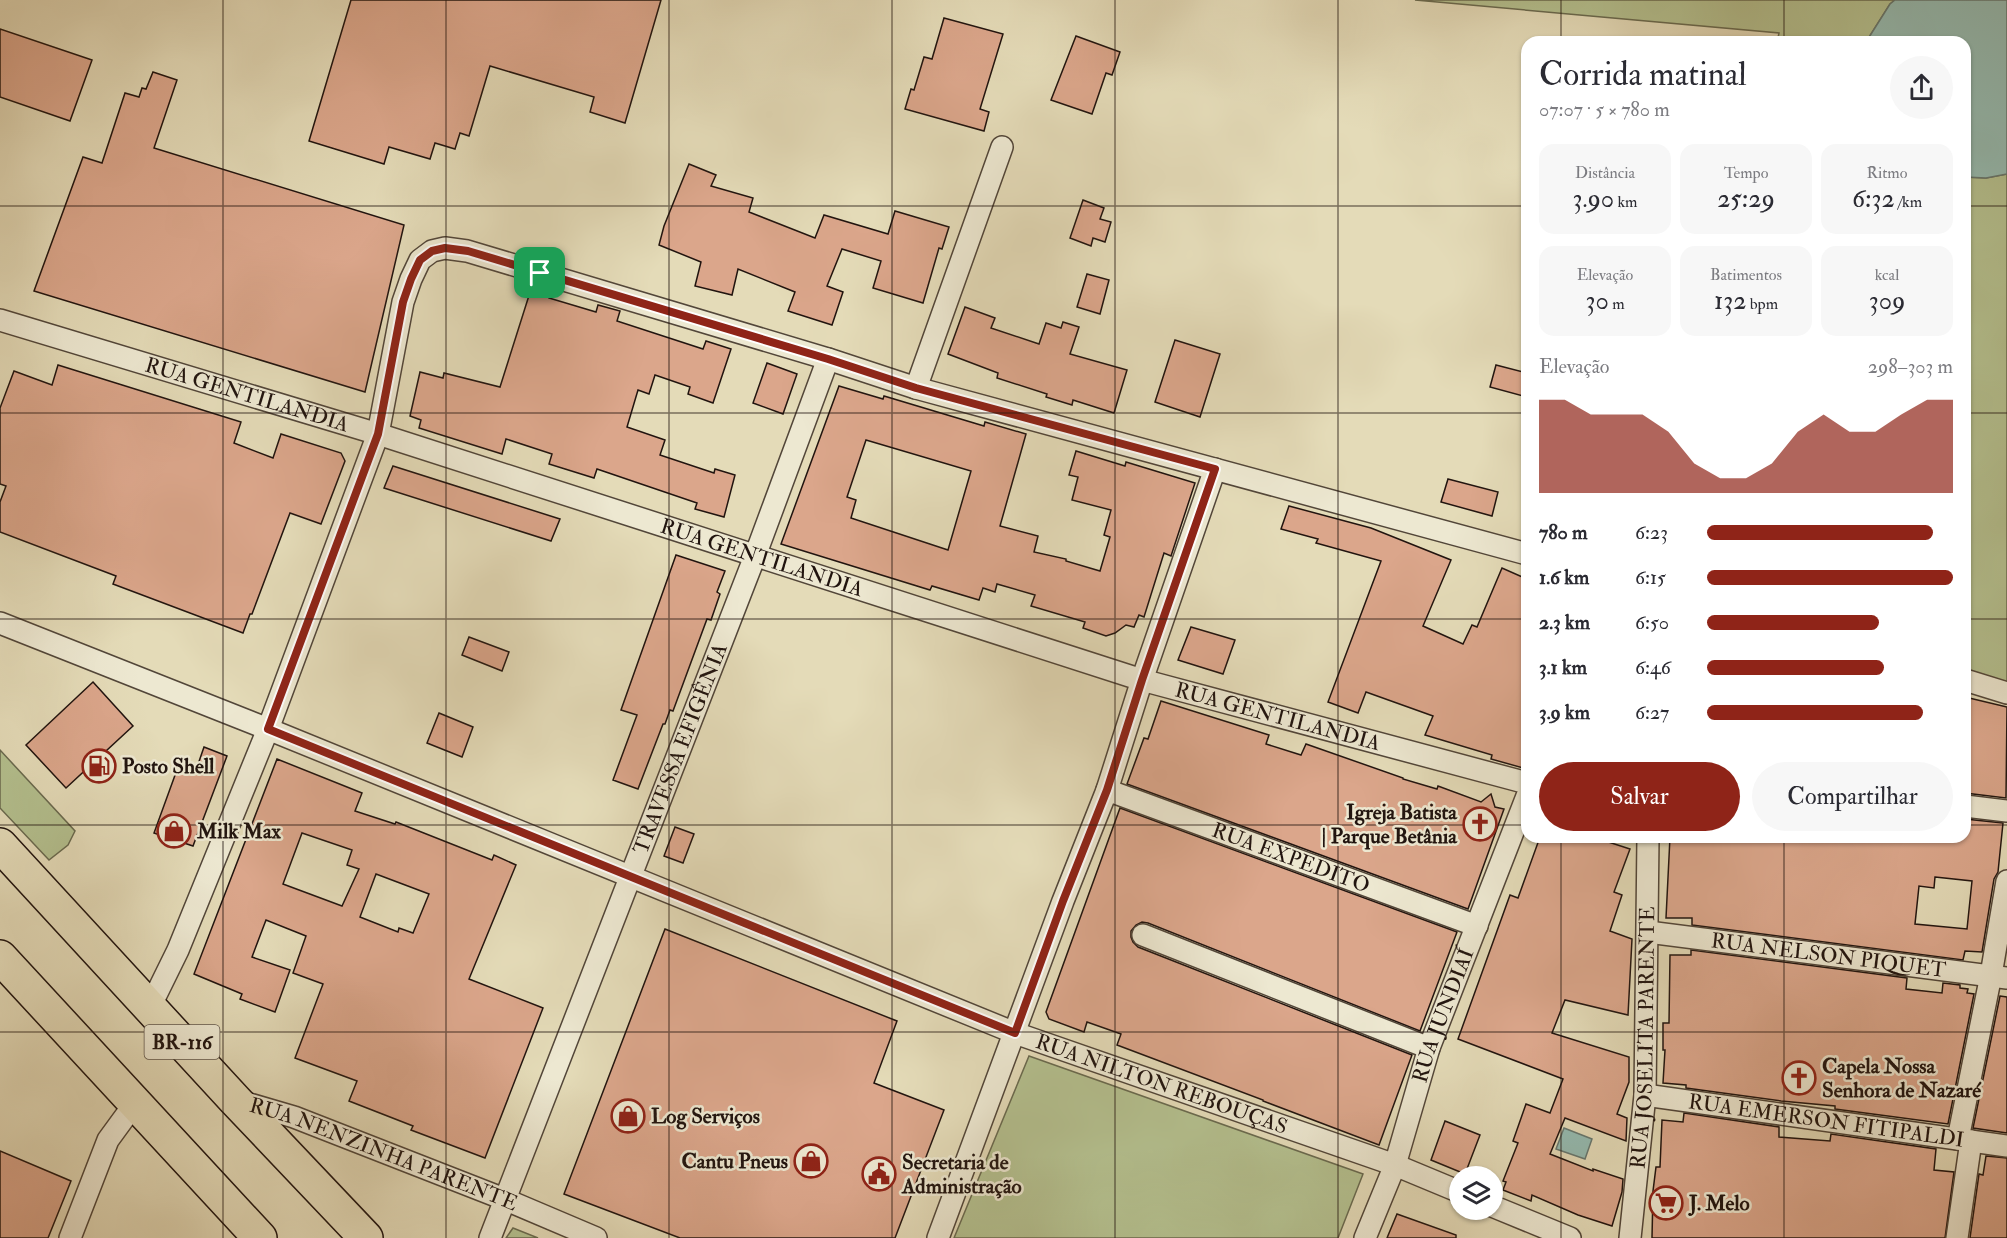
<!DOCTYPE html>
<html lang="pt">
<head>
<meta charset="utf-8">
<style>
  body { margin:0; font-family:"IM FELL Double Pica",serif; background:#f7f7f7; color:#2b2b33; height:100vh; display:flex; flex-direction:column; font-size:22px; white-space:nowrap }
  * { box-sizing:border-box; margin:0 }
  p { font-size:20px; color:#7c7c81 }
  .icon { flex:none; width:33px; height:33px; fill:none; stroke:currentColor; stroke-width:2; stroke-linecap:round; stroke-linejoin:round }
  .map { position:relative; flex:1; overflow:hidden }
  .panel { position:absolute; left:1521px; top:36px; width:450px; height:807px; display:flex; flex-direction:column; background:#fff; border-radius:18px; box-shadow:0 2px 4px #0004 }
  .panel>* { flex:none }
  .fabs { position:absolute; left:1449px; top:1166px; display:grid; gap:12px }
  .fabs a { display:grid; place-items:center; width:54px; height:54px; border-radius:50%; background:#fff; box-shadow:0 2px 4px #0004; font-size:30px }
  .pin { position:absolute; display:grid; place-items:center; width:51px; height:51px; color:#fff; margin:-26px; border-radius:12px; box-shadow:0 3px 9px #0006 }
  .round { display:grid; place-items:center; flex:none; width:63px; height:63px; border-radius:32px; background:#f7f7f7 }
  .overview { display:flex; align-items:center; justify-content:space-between; height:102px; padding:0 18px }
  h1 { font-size:33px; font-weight:600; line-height:45px }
  .stats { display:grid; grid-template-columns:repeat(3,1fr); gap:9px; height:102px; padding:6px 18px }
  .stats div { display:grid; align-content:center; border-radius:15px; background:#f7f7f7; text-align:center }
  .stats b { font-size:26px; font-weight:600 }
  .stats small { font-size:16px; font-weight:400 }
  .stats p { font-size:16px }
  .chart { height:168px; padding:12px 18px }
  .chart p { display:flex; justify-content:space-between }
  .chart svg { width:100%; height:108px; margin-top:6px; fill:#8f2418; opacity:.7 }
  .button { display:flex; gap:12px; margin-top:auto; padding:12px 18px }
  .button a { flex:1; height:69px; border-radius:36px; background:#8f2418; color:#fff; font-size:24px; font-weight:600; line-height:69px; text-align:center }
  .button a+a { background:#f7f7f7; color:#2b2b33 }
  ul { padding:0 18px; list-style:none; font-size:20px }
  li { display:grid; grid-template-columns:96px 72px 1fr; align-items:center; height:45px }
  li i { height:15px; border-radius:8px; background:#8f2418 }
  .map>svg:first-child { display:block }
</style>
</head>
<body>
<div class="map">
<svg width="2007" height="1238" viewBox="0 0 2007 1238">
  <rect width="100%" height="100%" fill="#e4dbb8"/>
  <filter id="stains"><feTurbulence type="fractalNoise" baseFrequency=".00333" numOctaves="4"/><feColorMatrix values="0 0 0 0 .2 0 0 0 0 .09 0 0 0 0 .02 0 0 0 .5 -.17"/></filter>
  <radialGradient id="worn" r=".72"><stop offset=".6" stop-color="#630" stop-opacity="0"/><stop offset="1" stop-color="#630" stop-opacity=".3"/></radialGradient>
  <g fill="#b4c08f" stroke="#6a6a4f" stroke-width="1.5">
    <path d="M 1415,0 L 1895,0 L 1890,4 L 1866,42 L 1777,42 L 1779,33 Z"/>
    <path d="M 2007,174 L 2007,684 L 1965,671 L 1965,177 L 1986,178 Z"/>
    <path d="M 0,750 L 75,831 L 68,845 L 49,860 L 0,808 Z"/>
    <path d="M 1029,1056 L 1363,1174 L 1338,1238 L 954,1238 Z"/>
    <path d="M 513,1228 L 538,1238 L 506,1238 Z"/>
  </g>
  <g fill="#95bbb1" stroke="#677870" stroke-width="1.5">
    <path d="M 1895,0 L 2007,0 L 2007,174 L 1986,178 L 1965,177 L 1965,42 L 1866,42 L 1890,4 Z"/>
    <path d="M 1564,1128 L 1592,1139 L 1585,1159 L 1556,1149 Z"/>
  </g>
  <g fill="#dba68b" stroke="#21140f" stroke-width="1.5" fill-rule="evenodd">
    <path d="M 351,0 L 661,0 L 625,123 L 590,112 L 594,97 L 490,66 L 469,136 L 460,133 L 455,149 L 435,143 L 430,159 L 389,147 L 384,164 L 309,141 Z"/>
    <path d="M 944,18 L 1003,34 L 980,109 L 989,112 L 984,131 L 905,109 L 911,89 L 914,90 L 924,57 L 932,59 Z"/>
    <path d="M 0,29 L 92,60 L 70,121 L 0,97 Z"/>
    <path d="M 1076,36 L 1120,52 L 1112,75 L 1106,73 L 1092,114 L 1051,100 Z"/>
    <path d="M 153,72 L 177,80 L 154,148 L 404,225 L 365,392 L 34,291 L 83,157 L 102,163 L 125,93 L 139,97 L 142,88 L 146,89 Z"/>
    <path d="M 689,164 L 716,175 L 711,186 L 753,198 L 749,212 L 815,238 L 824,215 L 888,234 L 895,211 L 949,227 L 942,249 L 939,248 L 923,303 L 873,288 L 881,261 L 842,249 L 827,286 L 843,292 L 832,325 L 788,311 L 795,292 L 738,269 L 732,295 L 695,286 L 701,262 L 659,245 L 664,226 Z"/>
    <path d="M 1083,200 L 1104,208 L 1100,219 L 1111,222 L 1105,242 L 1093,238 L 1091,246 L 1070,238 Z"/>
    <path d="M 1087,274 L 1109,280 L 1100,314 L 1077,307 Z"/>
    <path d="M 532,286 L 551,291 L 549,298 L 596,312 L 598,305 L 620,311 L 617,321 L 703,349 L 706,341 L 731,349 L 713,403 L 688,394 L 690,387 L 655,375 L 649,394 L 638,390 L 627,427 L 665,440 L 660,455 L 714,473 L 715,469 L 735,475 L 724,517 L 695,509 L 697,503 L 597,469 L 594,478 L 549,464 L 552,454 L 506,439 L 502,454 L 419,428 L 421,420 L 410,416 L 420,372 L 443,378 L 444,373 L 500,387 Z"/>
    <path d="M 965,307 L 995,318 L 991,328 L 1039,344 L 1046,323 L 1061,328 L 1063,322 L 1079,327 L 1070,354 L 1127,370 L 1114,413 L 1073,400 L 1072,405 L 1046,397 L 1047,394 L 997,378 L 998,373 L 948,354 Z"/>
    <path d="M 1175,340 L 1220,354 L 1200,417 L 1155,402 Z"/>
    <path d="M 767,363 L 797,374 L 783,414 L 753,403 Z"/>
    <path d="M 58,365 L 241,422 L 234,443 L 273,458 L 281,434 L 341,453 L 345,461 L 321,524 L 290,513 L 252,614 L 250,614 L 243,633 L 113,584 L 116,576 L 0,532 L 0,502 L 6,486 L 0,484 L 0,408 L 14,371 L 52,385 Z"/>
    <path d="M 1496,365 L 1527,373 L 1527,397 L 1490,387 Z"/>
    <path d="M 839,386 L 883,399 L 884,396 L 984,426 L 985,422 L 1026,434 L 1000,526 L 1038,536 L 1034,552 L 1066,559 L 1066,561 L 1100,571 L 1110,537 L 1104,535 L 1111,510 L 1072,500 L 1078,477 L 1069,475 L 1076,451 L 1125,466 L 1126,462 L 1195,483 L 1171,556 L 1164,553 L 1144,617 L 1139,615 L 1134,627 L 1126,625 L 1115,633 L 1106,636 L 1083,628 L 1085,622 L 1031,606 L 1035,595 L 997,584 L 995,592 L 983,588 L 979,600 L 932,586 L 930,590 L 781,544 ZM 866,440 L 971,471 L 948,550 L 851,518 L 856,500 L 847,497 Z"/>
    <path d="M 393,466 L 560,519 L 551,541 L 384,488 Z"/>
    <path d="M 1448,479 L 1498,492 L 1492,516 L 1441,502 Z"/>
    <path d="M 1289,506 L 1371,528 L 1451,560 L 1423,626 L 1463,644 L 1472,625 L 1477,627 L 1502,568 L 1527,579 L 1527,769 L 1491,759 L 1492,755 L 1425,735 L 1433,716 L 1366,692 L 1358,713 L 1328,702 L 1381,561 L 1316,543 L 1318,539 L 1281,529 Z"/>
    <path d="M 676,555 L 725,571 L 717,592 L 720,594 L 711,620 L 707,619 L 673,711 L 670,710 L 665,724 L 663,724 L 638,789 L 613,780 L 637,715 L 621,710 Z"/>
    <path d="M 1191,627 L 1235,640 L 1223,674 L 1178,660 Z"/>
    <path d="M 469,637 L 509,652 L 502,671 L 462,655 Z"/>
    <path d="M 93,682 L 133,726 L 66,788 L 26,745 Z"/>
    <path d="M 1965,697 L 2007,707 L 2006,798 L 1965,793 Z"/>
    <path d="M 1161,701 L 1269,735 L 1266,744 L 1301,755 L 1306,744 L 1403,778 L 1403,779 L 1437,789 L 1438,786 L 1481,802 L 1491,794 L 1495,807 L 1504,809 L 1468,909 L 1127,784 L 1144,738 L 1148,739 Z"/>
    <path d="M 439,713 L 473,727 L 462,757 L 427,743 Z"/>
    <path d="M 204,747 L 227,756 L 193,846 L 154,833 L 178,767 L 195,773 Z"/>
    <path d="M 277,759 L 362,793 L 355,811 L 395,824 L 396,822 L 492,860 L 494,855 L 516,865 L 469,979 L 543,1008 L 485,1158 L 411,1130 L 413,1126 L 349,1101 L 357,1081 L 295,1058 L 323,984 L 293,973 L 306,936 L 266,920 L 252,957 L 290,970 L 275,1012 L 240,999 L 242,994 L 194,974 ZM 302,833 L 352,850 L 347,865 L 359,869 L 342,906 L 283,884 ZM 376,874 L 429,894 L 413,933 L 399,928 L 398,932 L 360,917 Z"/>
    <path d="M 1120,808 L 1457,932 L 1420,1031 L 1148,923 L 1142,922 L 1136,925 L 1131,931 L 1131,937 L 1133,942 L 1138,947 L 1412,1055 L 1379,1145 L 1263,1101 L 1263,1100 L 1117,1045 L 1121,1034 L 1087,1022 L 1084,1032 L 1049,1019 L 1046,1012 Z"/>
    <path d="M 1965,819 L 2003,823 L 1998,872 L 1994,879 L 1982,952 L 1965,951 L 1963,960 L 1692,925 L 1692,918 L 1666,918 L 1670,837 L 1965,837 ZM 1935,877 L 1972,881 L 1967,929 L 1915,924 L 1919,886 L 1934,888 Z"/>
    <path d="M 675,827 L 694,834 L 683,863 L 664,856 Z"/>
    <path d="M 1540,837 L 1593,837 L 1630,849 L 1614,892 L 1622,895 L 1610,931 L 1632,939 L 1628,1015 L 1565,1000 L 1552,1033 L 1629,1057 L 1629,1082 L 1617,1114 L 1627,1118 L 1626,1141 L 1565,1118 L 1550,1154 L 1593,1171 L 1593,1169 L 1623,1179 L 1622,1192 L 1612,1226 L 1578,1215 L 1532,1195 L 1531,1201 L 1503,1190 L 1506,1182 L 1503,1181 L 1518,1143 L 1513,1141 L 1526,1104 L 1550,1113 L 1563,1079 L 1458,1039 L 1510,895 L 1518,898 Z"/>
    <path d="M 665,929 L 897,1021 L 874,1083 L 944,1110 L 895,1238 L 680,1238 L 564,1194 Z"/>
    <path d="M 1691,950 L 1907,978 L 1906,989 L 1942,993 L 1943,983 L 1960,985 L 1960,988 L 1968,989 L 1967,993 L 1974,994 L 1948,1124 L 1835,1109 L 1835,1106 L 1781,1101 L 1686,1088 L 1686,1085 L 1663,1083 L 1665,1050 L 1663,1050 L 1663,1023 L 1669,1023 L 1670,955 L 1691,955 Z"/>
    <path d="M 2000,996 L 2007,997 L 2007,1133 L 1973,1128 Z"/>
    <path d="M 1684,1113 L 1779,1127 L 1779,1137 L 1830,1141 L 1831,1134 L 1936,1149 L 1934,1170 L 1954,1172 L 1945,1238 L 1652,1238 L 1653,1191 L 1656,1167 L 1660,1167 L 1662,1120 L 1683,1122 Z"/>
    <path d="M 1445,1121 L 1480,1135 L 1465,1174 L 1431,1160 Z"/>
    <path d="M 0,1151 L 71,1181 L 48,1238 L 0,1238 Z"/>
    <path d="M 1986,1156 L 2007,1158 L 2007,1238 L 1970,1238 L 1979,1174 L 1983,1175 Z"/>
    <path d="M 1397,1214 L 1456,1235 L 1456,1238 L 1387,1238 Z"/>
  </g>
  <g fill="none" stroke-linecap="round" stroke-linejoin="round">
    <g stroke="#524639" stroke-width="24">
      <g id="street">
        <path id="s1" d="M 0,320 L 378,434 L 1142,680 L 1527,783"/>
        <path d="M 916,388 L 1002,147"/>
        <path id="s2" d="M 0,623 L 268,729 L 1015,1033 L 1395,1165 L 1460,1192"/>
        <path d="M 1965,680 L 2007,693"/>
        <path id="s3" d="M 1107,790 L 1477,926"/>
        <path d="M 1965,806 L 2007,811"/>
        <path id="s4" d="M 1648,932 L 2007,978"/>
        <path d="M 1143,935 L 1429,1048"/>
        <path d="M 150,1007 L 178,950 L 268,729 L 378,434 L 403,302 L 411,279 L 420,260 L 432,251 L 445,248 L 467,251 L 828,359 L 916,388 L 1527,554"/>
        <path id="s5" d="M 1645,1095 L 2007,1146"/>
        <path id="s6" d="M 239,1101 L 294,1117 L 504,1199 L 596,1238"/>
        <path d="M 1958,1139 L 1991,975 L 2007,881"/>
        <path d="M 1492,1206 L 1570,1238"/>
        <path d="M 70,1238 L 108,1140 L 135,1103"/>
        <path id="s7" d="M 490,1238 L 755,556 L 828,359"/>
        <path d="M 938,1238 L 1063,901 L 1107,790 L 1142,680 L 1215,469"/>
        <path id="s8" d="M 1365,1238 L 1395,1165 L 1429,1048 L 1527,796"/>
        <path id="s9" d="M 1630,1238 L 1645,1095 L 1648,837"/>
        <path d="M 1957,1238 L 1971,1141"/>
      </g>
    </g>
    <g stroke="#21140f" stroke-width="36">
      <g id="highway">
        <path d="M 0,845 L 235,1100 L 366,1238"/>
        <path d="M 0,957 L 260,1238"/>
      </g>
    </g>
    <use href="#street" stroke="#ede8d1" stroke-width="21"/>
    <use href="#highway" stroke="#e4dbb8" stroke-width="33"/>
  </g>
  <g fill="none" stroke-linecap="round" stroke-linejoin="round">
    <g stroke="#fff" stroke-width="12">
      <path id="route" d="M 445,248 L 468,251 L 828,359 L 916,388 L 1215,469 L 1142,680 L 1107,790 L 1063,901 L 1015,1033 L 268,729 L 378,434 L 403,302 L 411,279 L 420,260 L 432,251 Z"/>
    </g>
    <use href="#route" stroke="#8f2418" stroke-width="8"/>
  </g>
  <path fill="none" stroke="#21140f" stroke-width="1.5" stroke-opacity="0.55" d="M 223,0 L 223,1238M 446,0 L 446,1238M 669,0 L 669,1238M 892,0 L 892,1238M 1115,0 L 1115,1238M 1338,0 L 1338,1238M 1561,0 L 1561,42M 1784,0 L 1784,42M 0,206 L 1527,206M 1965,206 L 2007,206M 0,413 L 1527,413M 1965,413 L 2007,413M 0,619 L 1527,619M 1965,619 L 2007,619M 0,825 L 1527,825M 1965,825 L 2007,825M 1561,837 L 1561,1238M 1784,837 L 1784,1238M 0,1032 L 2007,1032"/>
  <defs>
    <g id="fuel-ring" transform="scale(1.725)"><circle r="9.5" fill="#ede8d1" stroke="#8f2418" stroke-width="1.5"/><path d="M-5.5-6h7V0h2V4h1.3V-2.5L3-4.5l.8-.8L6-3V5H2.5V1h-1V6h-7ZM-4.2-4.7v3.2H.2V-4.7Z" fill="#8f2418"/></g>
    <g id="church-ring" transform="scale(1.725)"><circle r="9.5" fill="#ede8d1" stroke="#8f2418" stroke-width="1.5"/><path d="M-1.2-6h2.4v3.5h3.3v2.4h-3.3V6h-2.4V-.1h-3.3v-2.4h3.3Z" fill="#8f2418"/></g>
    <g id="shop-ring" transform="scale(1.725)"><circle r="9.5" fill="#ede8d1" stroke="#8f2418" stroke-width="1.5"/><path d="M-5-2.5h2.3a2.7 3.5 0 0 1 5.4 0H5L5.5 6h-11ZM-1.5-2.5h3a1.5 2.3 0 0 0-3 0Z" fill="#8f2418"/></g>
    <g id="civic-ring" transform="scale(1.725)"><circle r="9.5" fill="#ede8d1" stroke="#8f2418" stroke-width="1.5"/><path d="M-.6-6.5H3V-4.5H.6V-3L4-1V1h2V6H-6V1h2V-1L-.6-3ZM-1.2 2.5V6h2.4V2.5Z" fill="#8f2418"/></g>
    <g id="supermarket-ring" transform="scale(1.725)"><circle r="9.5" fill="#ede8d1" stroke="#8f2418" stroke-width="1.5"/><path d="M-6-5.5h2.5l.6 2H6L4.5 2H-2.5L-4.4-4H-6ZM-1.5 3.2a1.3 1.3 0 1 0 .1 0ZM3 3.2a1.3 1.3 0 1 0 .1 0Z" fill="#8f2418"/></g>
  </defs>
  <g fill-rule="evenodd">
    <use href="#fuel-ring" x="99" y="766"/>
    <use href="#church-ring" x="1480" y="824"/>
    <use href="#shop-ring" x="174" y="831"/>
    <use href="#church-ring" x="1799" y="1078"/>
    <use href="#shop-ring" x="628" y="1116"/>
    <use href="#shop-ring" x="811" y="1161"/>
    <use href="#civic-ring" x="879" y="1174"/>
    <use href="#supermarket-ring" x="1666" y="1203"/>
  </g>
  <g text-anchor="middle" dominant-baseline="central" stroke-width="5" stroke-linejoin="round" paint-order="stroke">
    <rect fill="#ede8d1" stroke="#5e5449" stroke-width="1.5" x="144.5" y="1025" width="75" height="34" rx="4.5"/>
    <g font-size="20" font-weight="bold" fill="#21140f">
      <text x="182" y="1042">BR-116</text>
    </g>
    <g font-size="21" fill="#21140f" stroke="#ede8d1">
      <text stroke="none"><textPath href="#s1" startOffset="258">RUA GENTILANDIA</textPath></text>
      <text stroke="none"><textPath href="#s1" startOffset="798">RUA GENTILANDIA</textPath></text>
      <text stroke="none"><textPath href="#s1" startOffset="1338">RUA GENTILANDIA</textPath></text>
      <text stroke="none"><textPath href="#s7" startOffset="525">TRAVESSA EFIGÊNIA</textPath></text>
      <text stroke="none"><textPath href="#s3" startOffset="196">RUA EXPEDITO</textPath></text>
      <text stroke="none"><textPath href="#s4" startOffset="182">RUA NELSON PIQUET</textPath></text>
      <text stroke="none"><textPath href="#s8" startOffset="236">RUA JUNDIAÍ</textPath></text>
      <text stroke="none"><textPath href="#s9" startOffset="201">RUA JOSELITA PARENTE</textPath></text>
      <text stroke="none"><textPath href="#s2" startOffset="1250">RUA NILTON REBOUÇAS</textPath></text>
      <text stroke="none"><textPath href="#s5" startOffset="183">RUA EMERSON FITIPALDI</textPath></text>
      <text stroke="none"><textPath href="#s6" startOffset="154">RUA NENZINHA PARENTE</textPath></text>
    </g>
    <g font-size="21" font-weight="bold" fill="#21140f" stroke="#ede8d1" text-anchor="start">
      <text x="122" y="766">Posto Shell</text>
      <text x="1457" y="812" text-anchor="end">Igreja Batista<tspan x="1457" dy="24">| Parque Betânia</tspan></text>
      <text x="197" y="831">Milk Max</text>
      <text x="1822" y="1066">Capela Nossa<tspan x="1822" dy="24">Senhora de Nazaré</tspan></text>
      <text x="651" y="1116">Log Serviços</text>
      <text x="788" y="1161" text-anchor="end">Cantu Pneus</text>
      <text x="902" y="1162">Secretaria de<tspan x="902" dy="24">Administração</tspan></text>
      <text x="1689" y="1203">J. Melo</text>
    </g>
  </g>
  <rect width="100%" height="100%" filter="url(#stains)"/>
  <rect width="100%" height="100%" fill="url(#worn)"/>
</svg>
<div class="fabs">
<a><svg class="icon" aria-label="layers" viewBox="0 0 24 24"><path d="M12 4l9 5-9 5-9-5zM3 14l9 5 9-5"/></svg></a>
</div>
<div class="pin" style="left:540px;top:273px;background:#1e9e55"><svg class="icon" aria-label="arrive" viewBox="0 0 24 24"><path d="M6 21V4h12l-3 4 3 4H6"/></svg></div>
<section class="panel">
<div class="overview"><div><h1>Corrida matinal</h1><p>07:07 · 5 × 780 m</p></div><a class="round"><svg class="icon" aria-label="share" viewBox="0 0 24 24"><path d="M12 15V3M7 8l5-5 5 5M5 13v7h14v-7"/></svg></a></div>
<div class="stats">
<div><p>Distância</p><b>3.90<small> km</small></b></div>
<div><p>Tempo</p><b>25:29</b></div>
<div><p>Ritmo</p><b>6:32<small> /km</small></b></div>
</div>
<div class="stats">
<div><p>Elevação</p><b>30<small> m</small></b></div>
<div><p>Batimentos</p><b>132<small> bpm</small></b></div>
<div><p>kcal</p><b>309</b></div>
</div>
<div class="chart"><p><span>Elevação</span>298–303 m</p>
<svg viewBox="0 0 160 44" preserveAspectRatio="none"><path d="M0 44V6L10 6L20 12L30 12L40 12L50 19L60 32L70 38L80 38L90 32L100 19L110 12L120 19L130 19L140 12L150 6L160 6V44z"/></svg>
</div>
<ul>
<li><b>780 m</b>6:23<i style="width:92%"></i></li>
<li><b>1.6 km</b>6:15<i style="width:100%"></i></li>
<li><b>2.3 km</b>6:50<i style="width:70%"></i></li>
<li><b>3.1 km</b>6:46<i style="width:72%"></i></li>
<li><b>3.9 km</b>6:27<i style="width:88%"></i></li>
</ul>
<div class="button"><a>Salvar</a><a>Compartilhar</a></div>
</section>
</div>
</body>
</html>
